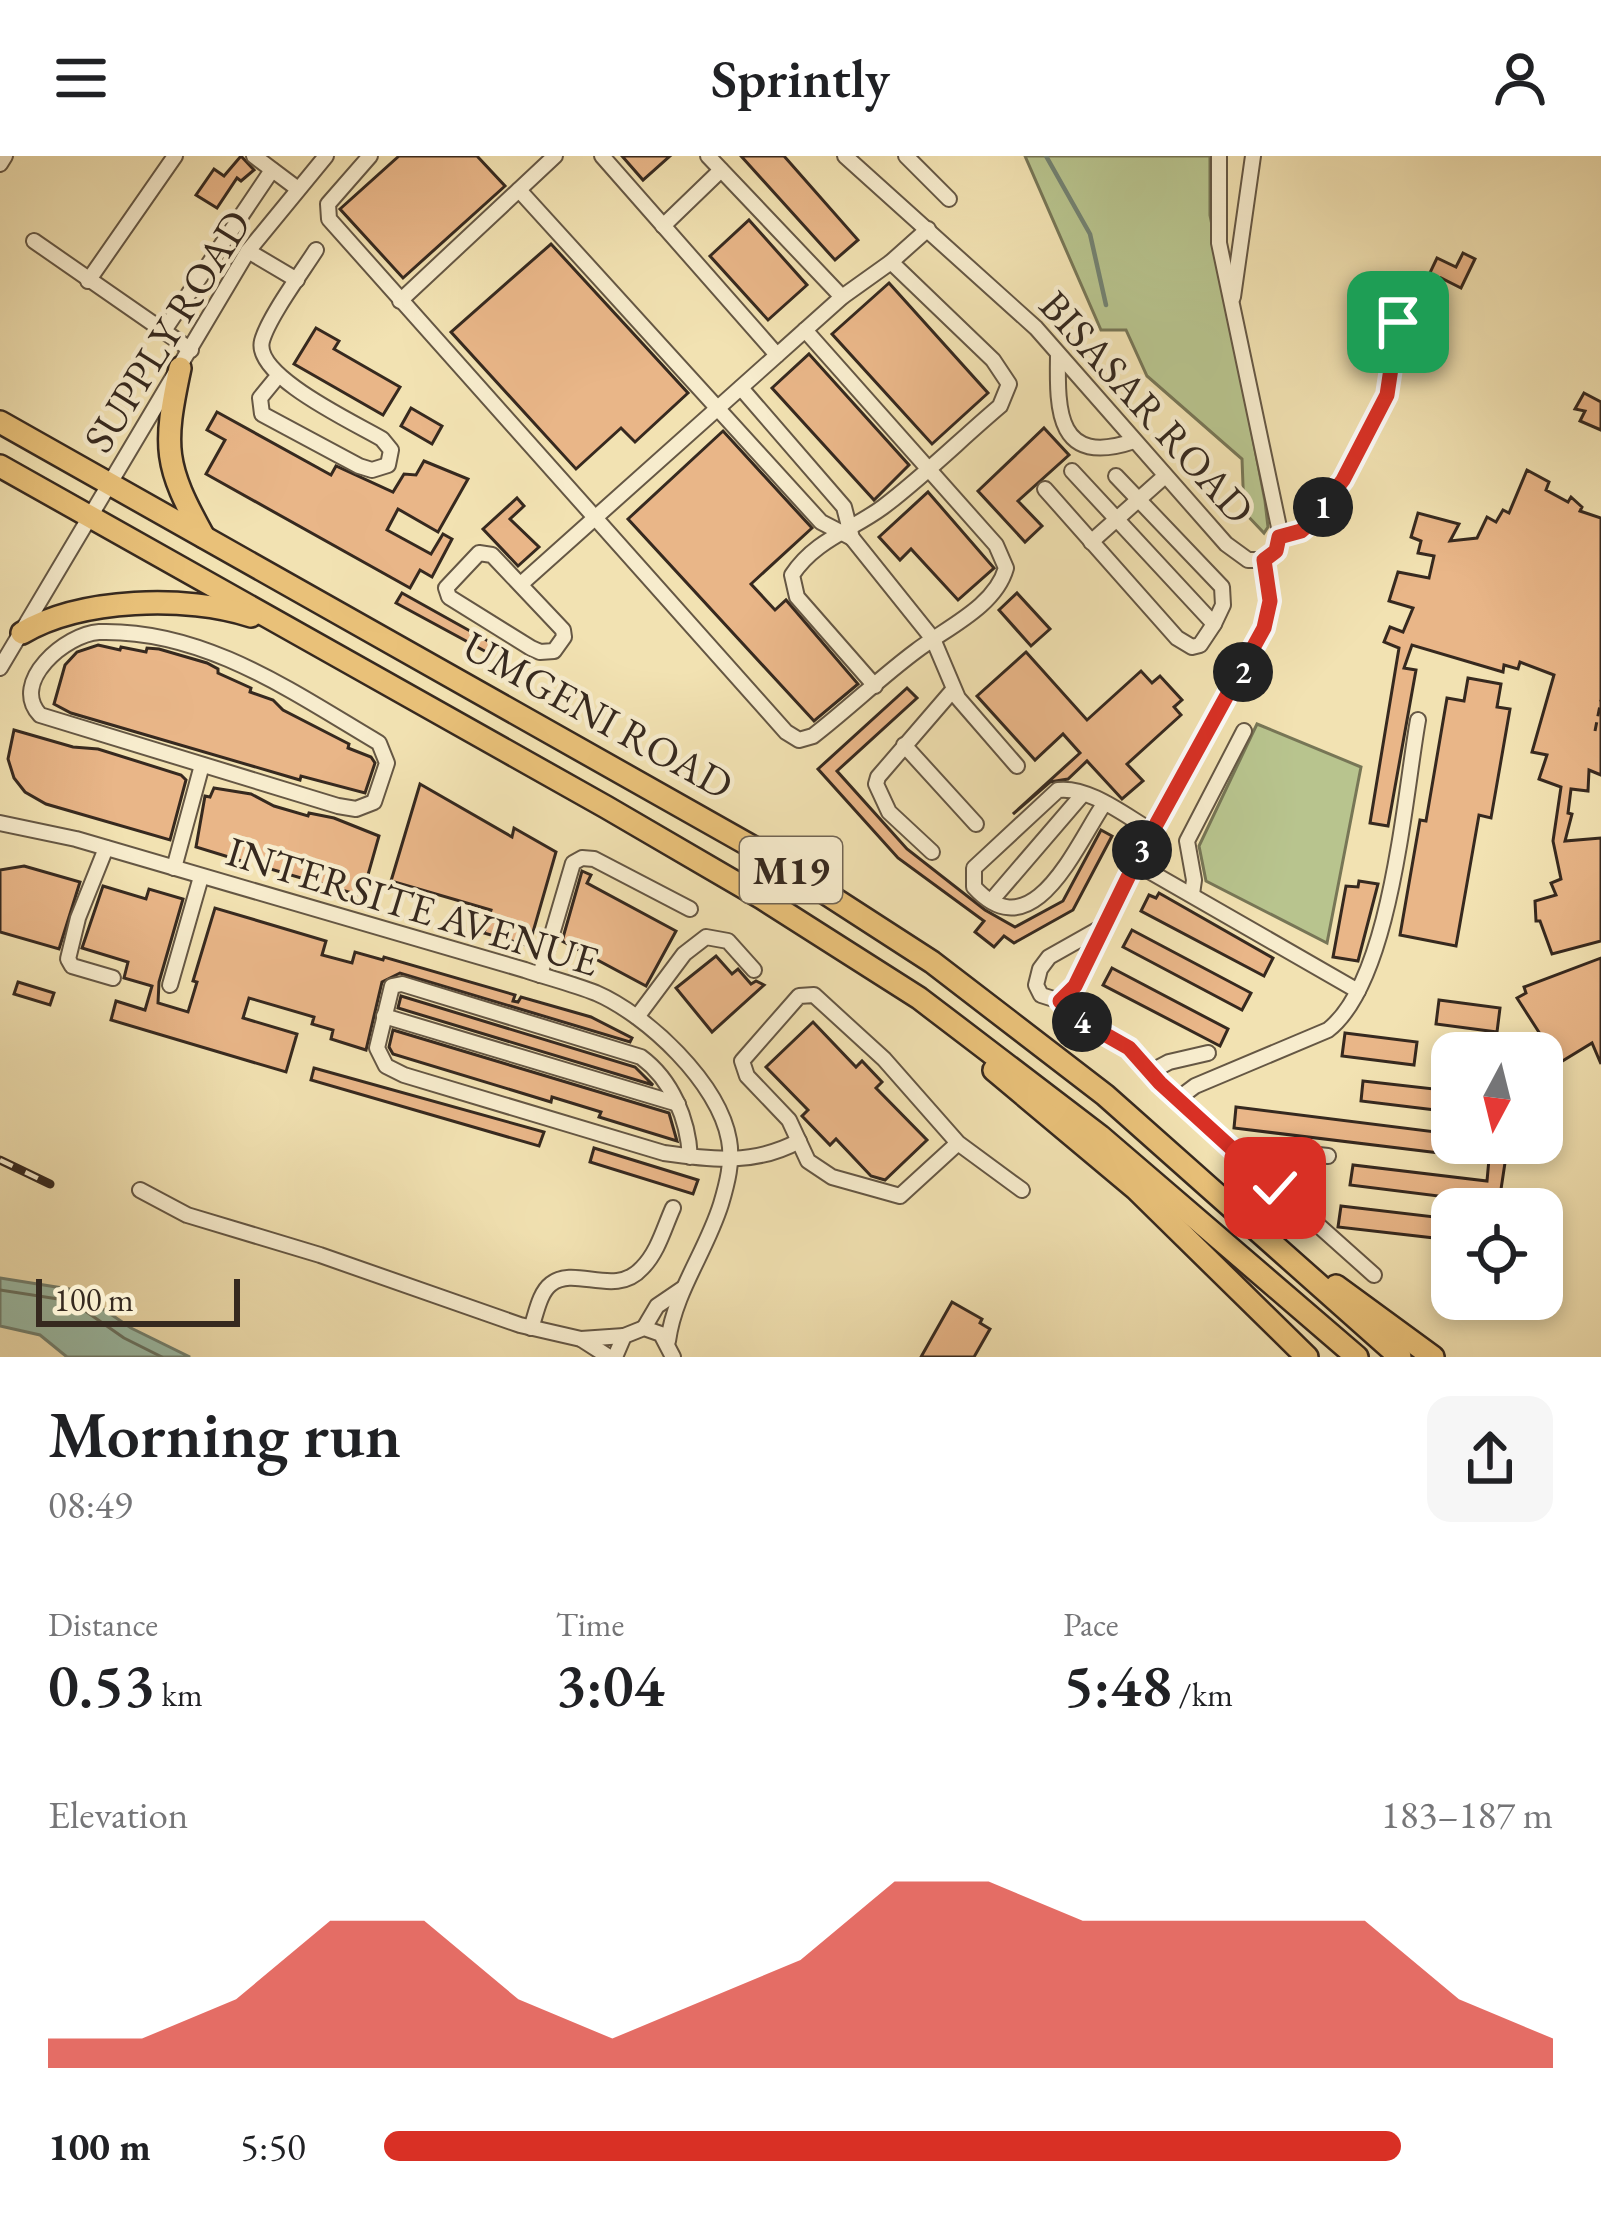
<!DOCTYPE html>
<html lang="en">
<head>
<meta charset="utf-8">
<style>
  body { margin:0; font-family:"EB Garamond",serif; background:#f6f6f6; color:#202124; height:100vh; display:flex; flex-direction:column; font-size:45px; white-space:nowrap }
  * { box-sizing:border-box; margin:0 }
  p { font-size:39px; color:#757577 }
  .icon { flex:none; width:66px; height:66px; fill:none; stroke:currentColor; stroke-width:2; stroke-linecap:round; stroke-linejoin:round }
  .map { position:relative; height:1201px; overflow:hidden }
  .drawer { display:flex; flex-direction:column; background:#fff; flex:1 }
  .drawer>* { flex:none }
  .needle { width:78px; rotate:187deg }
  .controls { position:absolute; left:1431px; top:876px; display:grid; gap:24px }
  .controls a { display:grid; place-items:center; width:132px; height:132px; border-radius:24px; background:#fff; box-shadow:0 6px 18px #0003; font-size:60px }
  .scale { position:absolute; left:36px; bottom:30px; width:204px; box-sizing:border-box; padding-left:12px; border:6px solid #36291f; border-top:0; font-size:33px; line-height:42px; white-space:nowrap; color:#36291f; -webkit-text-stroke:9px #f7eccd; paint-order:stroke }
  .pin { position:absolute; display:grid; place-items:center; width:102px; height:102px; color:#fff; margin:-51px; border-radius:24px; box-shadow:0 6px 18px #0006 }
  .km { position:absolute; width:60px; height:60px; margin:-30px; border-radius:50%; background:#222; color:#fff; font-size:33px; line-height:60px; text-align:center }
  .round { display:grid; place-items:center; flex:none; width:126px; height:126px; border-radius:24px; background:#f6f6f6 }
  .overview { display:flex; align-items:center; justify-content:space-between; height:204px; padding:0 48px }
  h1 { font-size:66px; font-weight:600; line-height:90px }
  .metrics { display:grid; grid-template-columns:repeat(3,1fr); gap:18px; height:204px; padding:12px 48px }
  .metrics div { display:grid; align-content:center }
  .metrics b { font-size:60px; font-weight:600 }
  .metrics small { font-size:33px; font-weight:400 }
  .metrics p { font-size:33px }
  .chart { height:336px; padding:24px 48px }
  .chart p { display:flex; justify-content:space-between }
  .chart svg { width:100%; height:216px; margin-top:12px; fill:#d93025; opacity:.7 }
  ul { padding:0 48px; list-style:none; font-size:39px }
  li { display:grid; grid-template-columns:192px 144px 1fr; align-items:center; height:90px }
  li i { height:30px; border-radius:15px; background:#d93025 }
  header { display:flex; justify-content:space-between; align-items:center; height:156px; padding:0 48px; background:#fff; font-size:54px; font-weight:600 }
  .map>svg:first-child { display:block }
</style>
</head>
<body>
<header><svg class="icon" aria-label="menu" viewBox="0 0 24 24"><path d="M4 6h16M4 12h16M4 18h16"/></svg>Sprintly<svg class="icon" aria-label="person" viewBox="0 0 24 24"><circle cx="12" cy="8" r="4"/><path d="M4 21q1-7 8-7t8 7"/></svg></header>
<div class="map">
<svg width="1601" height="1201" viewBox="0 0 1601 1201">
  <rect width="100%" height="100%" fill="#f2e2b2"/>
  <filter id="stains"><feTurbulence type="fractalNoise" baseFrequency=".00167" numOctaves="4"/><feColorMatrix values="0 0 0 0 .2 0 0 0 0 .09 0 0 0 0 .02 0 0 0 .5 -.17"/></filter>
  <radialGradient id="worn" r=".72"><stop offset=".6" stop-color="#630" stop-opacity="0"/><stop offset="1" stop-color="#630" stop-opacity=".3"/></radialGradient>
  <g fill="#b8c48e" stroke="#777656" stroke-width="3">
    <path d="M 1025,0 L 1210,0 L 1210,59 L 1265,345 L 1268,371 L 1264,377 L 1244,356 L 1242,303 L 1147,220 L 1126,174 L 1101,174 Z"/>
    <path d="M 1257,568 L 1361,611 L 1327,787 L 1206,725 L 1199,690 Z"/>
  </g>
  <path fill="#9cbea9" stroke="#738272" stroke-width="3" d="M 0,1122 L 75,1134 L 131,1172 L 190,1201 L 67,1201 L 40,1179 L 0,1170 Z"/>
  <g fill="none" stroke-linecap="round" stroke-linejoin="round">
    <path stroke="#697464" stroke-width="3" d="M 0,1134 L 71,1145 L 124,1182 L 162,1201"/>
    <path stroke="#738272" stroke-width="4.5" d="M 1046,0 L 1090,78 L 1106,149"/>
  </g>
  <g fill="#e9b688" stroke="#36291f" stroke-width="3">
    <path d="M 241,0 L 254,14 L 241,25 L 237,22 L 217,52 L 196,39 L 214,13 L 224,20 Z"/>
    <path d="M 399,0 L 477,0 L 505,30 L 403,122 L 340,53 Z"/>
    <path d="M 622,0 L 670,0 L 643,24 Z"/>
    <path d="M 741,0 L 784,0 L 858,84 L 835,104 Z"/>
    <path d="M 749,64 L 807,129 L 768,164 L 710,100 Z"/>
    <path d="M 551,88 L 688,237 L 635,286 L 621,272 L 576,313 L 451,176 Z"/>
    <path d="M 1463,97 L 1475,103 L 1461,132 L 1441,122 L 1433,134 L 1426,125 L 1437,102 L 1456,111 Z"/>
    <path d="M 889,127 L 988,237 L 932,288 L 832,178 Z"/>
    <path d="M 316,172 L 339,185 L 334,193 L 400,231 L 383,259 L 294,208 Z"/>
    <path d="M 809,198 L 909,309 L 874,344 L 772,232 Z"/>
    <path d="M 1584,237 L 1601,246 L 1601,274 L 1580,265 L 1585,255 L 1575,253 Z"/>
    <path d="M 411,252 L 442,270 L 432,288 L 401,270 Z"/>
    <path d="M 217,256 L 331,319 L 336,310 L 393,336 L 404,318 L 416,319 L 424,305 L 468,323 L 438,376 L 398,353 L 387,374 L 431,398 L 443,378 L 452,383 L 432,421 L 420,414 L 410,432 L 206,318 L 225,284 L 207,274 Z"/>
    <path d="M 1044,272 L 1069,299 L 1018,345 L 1042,370 L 1025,386 L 978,335 Z"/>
    <path d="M 723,275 L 812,372 L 751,428 L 775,454 L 786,444 L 858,528 L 814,565 L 628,363 Z"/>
    <path d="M 1527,314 L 1549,326 L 1546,334 L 1568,346 L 1571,341 L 1582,351 L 1580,355 L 1601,362 L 1601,619 L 1589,614 L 1588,635 L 1571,633 L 1568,657 L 1572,658 L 1565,685 L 1601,682 L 1601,785 L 1552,798 L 1540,765 L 1536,765 L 1535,745 L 1556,739 L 1551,727 L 1561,723 L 1553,685 L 1561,631 L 1539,623 L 1547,599 L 1532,596 L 1554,519 L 1520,506 L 1518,513 L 1504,509 L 1503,516 L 1412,489 L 1404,512 L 1416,514 L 1388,670 L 1370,667 L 1399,492 L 1384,486 L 1390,471 L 1403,476 L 1413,452 L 1389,445 L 1398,416 L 1429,422 L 1434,400 L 1418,397 L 1421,385 L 1411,381 L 1418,357 L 1459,368 L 1450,385 L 1477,382 L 1487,361 L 1496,366 L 1503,354 L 1509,357 Z"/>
    <path d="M 928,336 L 994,412 L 958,444 L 911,393 L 900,404 L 879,381 Z"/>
    <path d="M 517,342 L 524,350 L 510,363 L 539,391 L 518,410 L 483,373 Z"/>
    <path d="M 402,437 L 497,490 L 492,499 L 396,447 Z"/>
    <path d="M 1017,437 L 1050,473 L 1031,490 L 999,454 Z"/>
    <path d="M 98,489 L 120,494 L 121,491 L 146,496 L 147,492 L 159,493 L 207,507 L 218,513 L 218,517 L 251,532 L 250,536 L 273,544 L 283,554 L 349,588 L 348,592 L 371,601 L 375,607 L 365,637 L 301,620 L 300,624 L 71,557 L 54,548 L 65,509 L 77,496 Z"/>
    <path d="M 1026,496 L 1087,564 L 1141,515 L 1152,527 L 1160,520 L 1182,544 L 1174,551 L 1181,559 L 1127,608 L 1143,625 L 1122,643 L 1087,605 L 1068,623 L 1050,626 L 1013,658 L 1080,597 L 1063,578 L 1035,604 L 977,540 Z"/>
    <path d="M 1468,522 L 1501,528 L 1497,551 L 1510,553 L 1491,662 L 1479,659 L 1456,790 L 1400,779 L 1420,664 L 1426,665 L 1447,542 L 1464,545 Z"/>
    <path d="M 907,532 L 917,542 L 837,615 L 907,693 L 985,754 L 1015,771 L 1063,745 L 1101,674 L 1112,680 L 1073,754 L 1014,787 L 1004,780 L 994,791 L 975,776 L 984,765 L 898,702 L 818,613 Z"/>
    <path d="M 14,574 L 73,591 L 98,593 L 181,619 L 186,624 L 170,684 L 46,648 L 25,636 L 14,622 L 8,603 Z"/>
    <path d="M 420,628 L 512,681 L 514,672 L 556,696 L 529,790 L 484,777 L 491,754 L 391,725 Z"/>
    <path d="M 214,632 L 251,638 L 274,650 L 308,660 L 309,657 L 334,662 L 379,680 L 362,740 L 267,712 L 269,705 L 246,699 L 245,706 L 196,691 L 205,640 L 210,641 Z"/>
    <path d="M 24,710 L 80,726 L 59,793 L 0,776 L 0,714 Z"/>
    <path d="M 582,715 L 591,719 L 587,727 L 676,775 L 646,830 L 562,785 Z"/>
    <path d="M 1359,725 L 1378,728 L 1358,805 L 1333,801 L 1346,730 L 1358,731 Z"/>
    <path d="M 103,730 L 146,743 L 149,733 L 183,743 L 159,826 L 158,847 L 188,856 L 197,826 L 193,825 L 215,752 L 326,785 L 322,799 L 352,807 L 355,796 L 383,804 L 384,801 L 515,839 L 513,845 L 518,846 L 521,841 L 591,861 L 632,882 L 630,886 L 400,817 L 382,826 L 366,894 L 331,883 L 333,874 L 312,868 L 314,861 L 249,842 L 243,862 L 297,878 L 286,916 L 111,864 L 116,845 L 145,854 L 152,830 L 124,822 L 128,806 L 82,792 Z"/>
    <path d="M 1159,737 L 1273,802 L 1264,820 L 1141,755 L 1149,739 L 1156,742 Z"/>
    <path d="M 1132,774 L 1251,837 L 1242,854 L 1123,791 Z"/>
    <path d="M 716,800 L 732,818 L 738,813 L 751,828 L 756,825 L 764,829 L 712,876 L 676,832 Z"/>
    <path d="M 1601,802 L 1601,908 L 1592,887 L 1551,912 L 1542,899 L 1551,895 L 1517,842 L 1526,837 L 1524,831 Z"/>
    <path d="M 1112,812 L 1228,873 L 1220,890 L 1103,829 Z"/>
    <path d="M 18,826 L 54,837 L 50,849 L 14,838 Z"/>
    <path d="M 401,840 L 635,911 L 653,929 L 398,852 Z"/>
    <path d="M 1439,844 L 1500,852 L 1497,876 L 1436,868 Z"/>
    <path d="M 813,866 L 856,911 L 862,905 L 882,926 L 876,932 L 927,984 L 885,1024 L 871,1020 L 836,983 L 830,989 L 802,960 L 808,954 L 766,911 Z"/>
    <path d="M 393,874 L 669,957 L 677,985 L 599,961 L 601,956 L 552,941 L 551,946 L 393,898 L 389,891 Z"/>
    <path d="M 1345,877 L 1417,886 L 1414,909 L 1342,900 Z"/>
    <path d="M 314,912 L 544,976 L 539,990 L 311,924 Z"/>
    <path d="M 1363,925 L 1452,935 L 1452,956 L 1361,945 Z"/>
    <path d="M 1236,951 L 1452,978 L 1452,987 L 1508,987 L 1498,1053 L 1479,1051 L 1479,1045 L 1350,1029 L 1353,1009 L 1487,1025 L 1489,1003 L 1234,972 Z"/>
    <path d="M 594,992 L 698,1024 L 693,1038 L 590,1006 Z"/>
    <path d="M 1341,1050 L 1452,1063 L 1452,1084 L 1338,1071 Z"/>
    <path d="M 952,1146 L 982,1163 L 980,1167 L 990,1173 L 974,1201 L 921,1201 Z"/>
  </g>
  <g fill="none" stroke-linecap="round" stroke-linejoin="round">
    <g stroke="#655744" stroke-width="18">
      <g id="minor">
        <path d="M 254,0 L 298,33"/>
        <path d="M 370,0 L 328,48 L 329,63 L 786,576 L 799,584 L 813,580 C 848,553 881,521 916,495 C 946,472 995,451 1006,412 L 996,389 L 805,174"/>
        <path d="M 602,0 L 777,199"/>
        <path d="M 708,0 L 842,141"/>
        <path d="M 845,0 L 1036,172 L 1226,388 L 1248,404 L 1264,404"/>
        <path d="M 906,0 L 949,43"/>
        <path d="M 1219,0 L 1219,87 L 1280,376 L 1276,395 L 1264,404"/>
        <path d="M 0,8 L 5,0"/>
        <path d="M 519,34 L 821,366 L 852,382"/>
        <path d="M 663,70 L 721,14"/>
        <path d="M 34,85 L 191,194"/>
        <path d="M 248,95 L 297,124"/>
        <path d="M 88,125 L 175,0"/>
        <path d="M 1233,141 L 1253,0"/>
        <path d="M 400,145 L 555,0"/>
        <path d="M 163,176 L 272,14"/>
        <path d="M 1058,199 C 1057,256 1057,311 1134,285"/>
        <path d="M 278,220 L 260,242 L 262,258 L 359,310 L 372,314 L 388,309 L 391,294 L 382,283 C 355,267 253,220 262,185 C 268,162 302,116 316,94"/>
        <path d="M 741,232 L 844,351 L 852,382 L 933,483 L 958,542 L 1017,610"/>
        <path d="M 1116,320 L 1222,431 L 1223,449 L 1214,468"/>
        <path d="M 1045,333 L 1177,482 L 1192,491 L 1200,489 L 1214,468 L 1072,315"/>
        <path d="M 1279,381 C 1289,379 1297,378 1305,372 C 1334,347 1381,265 1390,228 C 1401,189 1385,165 1422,135"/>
        <path d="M 1091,386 L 1165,320"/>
        <path d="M 479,397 L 492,399 L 563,474 L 564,481 L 554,495 L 540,496 L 531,492 L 449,441 L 446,432 Z"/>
        <path d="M 521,428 L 842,141 L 891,106 L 928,73"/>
        <path d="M 99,476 C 204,473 291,535 379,587 L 387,607 L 374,646 L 356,653 L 338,650 L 40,559 C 9,526 66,478 99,476 Z"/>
        <path d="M 0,512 L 248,95 L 326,0"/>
        <path d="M 875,530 L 797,441 L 792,419 C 815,384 852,374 883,351 C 924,320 961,283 1000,250 L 1009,228 L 993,204 L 891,106"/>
        <path d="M 904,589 L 976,668"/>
        <path d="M 1104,648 C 1076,689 1033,796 974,731 L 974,712 L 1058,634 C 1089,630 1127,661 1152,675"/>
        <path d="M 0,667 L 76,683 L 525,814 C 549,822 573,828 596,837 C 647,859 719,927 729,984 C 733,1005 727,1028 721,1048 C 706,1096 675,1135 668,1185"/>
        <path d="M 106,692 L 78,762 L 68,803 L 72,810 L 113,822"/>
        <path d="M 932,696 L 889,656 L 876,628 L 878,621 L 953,534"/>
        <path d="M 1135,707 L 1358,835"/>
        <path d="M 174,712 L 202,609"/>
        <path d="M 1192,738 L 1194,724 L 1187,685 L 1244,575"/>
        <path d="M 991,745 L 1083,638"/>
        <path d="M 1104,770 L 1049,801 L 1040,813 L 1036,829 L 1041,839 L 1060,845 L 1075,830 L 1135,707 L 1264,472 L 1270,445 L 1264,404"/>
        <path d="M 540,819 L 573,707 L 582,702 L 594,703 L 690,753"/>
        <path d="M 170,829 L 201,721"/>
        <path d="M 1060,845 L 1076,863 L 1129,892 L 1159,927 L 1374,1119"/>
        <path d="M 384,860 L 678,948"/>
        <path d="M 637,861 L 684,798 L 706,781 L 728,785 L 754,814"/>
        <path d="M 1150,916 L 1169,906 L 1208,897"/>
        <path d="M 1179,942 L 1195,930 L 1328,874 C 1391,825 1404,643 1418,564"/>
        <path d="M 958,987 L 900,1040 L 832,1021 L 808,1005 L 789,964 L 747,920 L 742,905 L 799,840 L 814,839 L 884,903 L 958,987 L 1022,1034"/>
        <path d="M 1239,998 L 1254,992 L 1328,1000"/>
        <path d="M 690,1001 C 688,963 672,924 641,901 L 402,828 L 392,830 L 377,892 L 386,910 L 404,919 L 664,997 C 712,1004 755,1009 799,985"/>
        <path d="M 140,1034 L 187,1059 L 320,1099 L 520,1169 L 581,1183 L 609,1201"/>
        <path d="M 531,1172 C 536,1159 539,1137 551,1128 C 575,1109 615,1142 642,1112 C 658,1096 664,1072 673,1052"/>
        <path d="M 644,1172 L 657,1150 L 682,1133"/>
        <path d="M 581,1183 L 624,1180"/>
        <path d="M 615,1201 L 624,1180 L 644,1172 L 661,1178 L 673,1201"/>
      </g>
    </g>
    <g stroke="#36291f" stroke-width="26">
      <g id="highway">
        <path d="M 180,212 C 163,292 164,309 204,381"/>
        <path d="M 0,266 L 765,698 L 932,806 L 1105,939 L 1400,1201"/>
        <path d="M 0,310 L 606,651 L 762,742 L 919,842 L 1100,980 L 1357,1201"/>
        <path d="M 22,477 C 81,442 187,439 251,460"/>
        <path d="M 994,914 L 1136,1033 L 1307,1201"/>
        <path d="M 1336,1130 L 1433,1201"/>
      </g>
    </g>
    <path stroke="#36291f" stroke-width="3" stroke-dasharray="9 6" stroke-linecap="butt" d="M 1595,575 L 1601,544"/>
    <use href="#minor" stroke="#f7eccd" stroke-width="14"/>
    <use href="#highway" stroke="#e9c179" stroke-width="21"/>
    <g stroke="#36291f" stroke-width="9">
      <path id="rail" d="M 0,1004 L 50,1028"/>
    </g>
    <use href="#rail" stroke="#f7eccd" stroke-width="4.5" stroke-dasharray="14" stroke-linecap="butt"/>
  </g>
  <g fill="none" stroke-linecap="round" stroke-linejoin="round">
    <g stroke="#fff" stroke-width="24">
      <path id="route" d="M 1275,1032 L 1160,927 L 1129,892 L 1076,862 L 1060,845 L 1075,830 L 1135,707 L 1264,472 L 1270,445 L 1264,404 L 1276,395 L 1279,381 L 1301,375 L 1309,368 L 1343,324 L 1387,239 L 1398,166"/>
    </g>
    <use href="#route" stroke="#d93025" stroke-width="15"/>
  </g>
  <g text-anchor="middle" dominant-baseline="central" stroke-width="9" stroke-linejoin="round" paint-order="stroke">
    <rect fill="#f7eccd" stroke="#706453" stroke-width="3" x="740" y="681" width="102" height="66" rx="9"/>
    <g font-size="39" font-weight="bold" fill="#36291f">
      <text x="791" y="714">M19</text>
    </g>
    <g font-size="42" fill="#36291f" stroke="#f7eccd">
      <text transform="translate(167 175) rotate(-58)">SUPPLY ROAD</text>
      <text transform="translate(1147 251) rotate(48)">BISASAR ROAD</text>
      <text transform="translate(598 559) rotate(29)">UMGENI ROAD</text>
      <text transform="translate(413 750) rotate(17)">INTERSITE AVENUE</text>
    </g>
  </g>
  <rect width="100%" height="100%" filter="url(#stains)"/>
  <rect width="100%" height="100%" fill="url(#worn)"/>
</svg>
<div class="controls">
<a><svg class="needle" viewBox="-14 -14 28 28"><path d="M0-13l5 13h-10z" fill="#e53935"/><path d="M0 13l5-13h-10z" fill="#757577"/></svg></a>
<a><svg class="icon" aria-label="locate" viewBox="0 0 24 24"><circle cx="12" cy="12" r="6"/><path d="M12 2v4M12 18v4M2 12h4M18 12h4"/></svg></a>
</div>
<div class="scale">100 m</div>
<div class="pin" style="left:1398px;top:166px;background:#1e9e55"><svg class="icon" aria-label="arrive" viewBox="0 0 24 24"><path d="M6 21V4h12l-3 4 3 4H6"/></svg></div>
<div class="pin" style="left:1275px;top:1032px;background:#d93025"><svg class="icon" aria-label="check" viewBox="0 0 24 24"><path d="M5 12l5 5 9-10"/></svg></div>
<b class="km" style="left:1323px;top:351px">1</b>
<b class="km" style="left:1243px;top:516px">2</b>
<b class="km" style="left:1142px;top:694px">3</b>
<b class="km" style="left:1082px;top:866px">4</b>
</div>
<section class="drawer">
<div class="overview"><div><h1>Morning run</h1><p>08:49</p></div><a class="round"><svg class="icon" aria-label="share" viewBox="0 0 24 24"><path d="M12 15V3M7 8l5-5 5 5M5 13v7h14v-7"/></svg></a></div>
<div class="metrics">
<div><p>Distance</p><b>0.53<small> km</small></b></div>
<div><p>Time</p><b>3:04</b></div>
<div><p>Pace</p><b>5:48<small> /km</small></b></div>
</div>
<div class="chart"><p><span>Elevation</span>183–187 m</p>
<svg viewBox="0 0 160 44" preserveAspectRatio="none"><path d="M0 44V38L10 38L20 30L30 14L40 14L50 30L60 38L70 30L80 22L90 6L100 6L110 14L120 14L130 14L140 14L150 30L160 38V44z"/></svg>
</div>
<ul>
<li><b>100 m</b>5:50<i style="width:87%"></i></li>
</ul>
</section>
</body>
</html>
